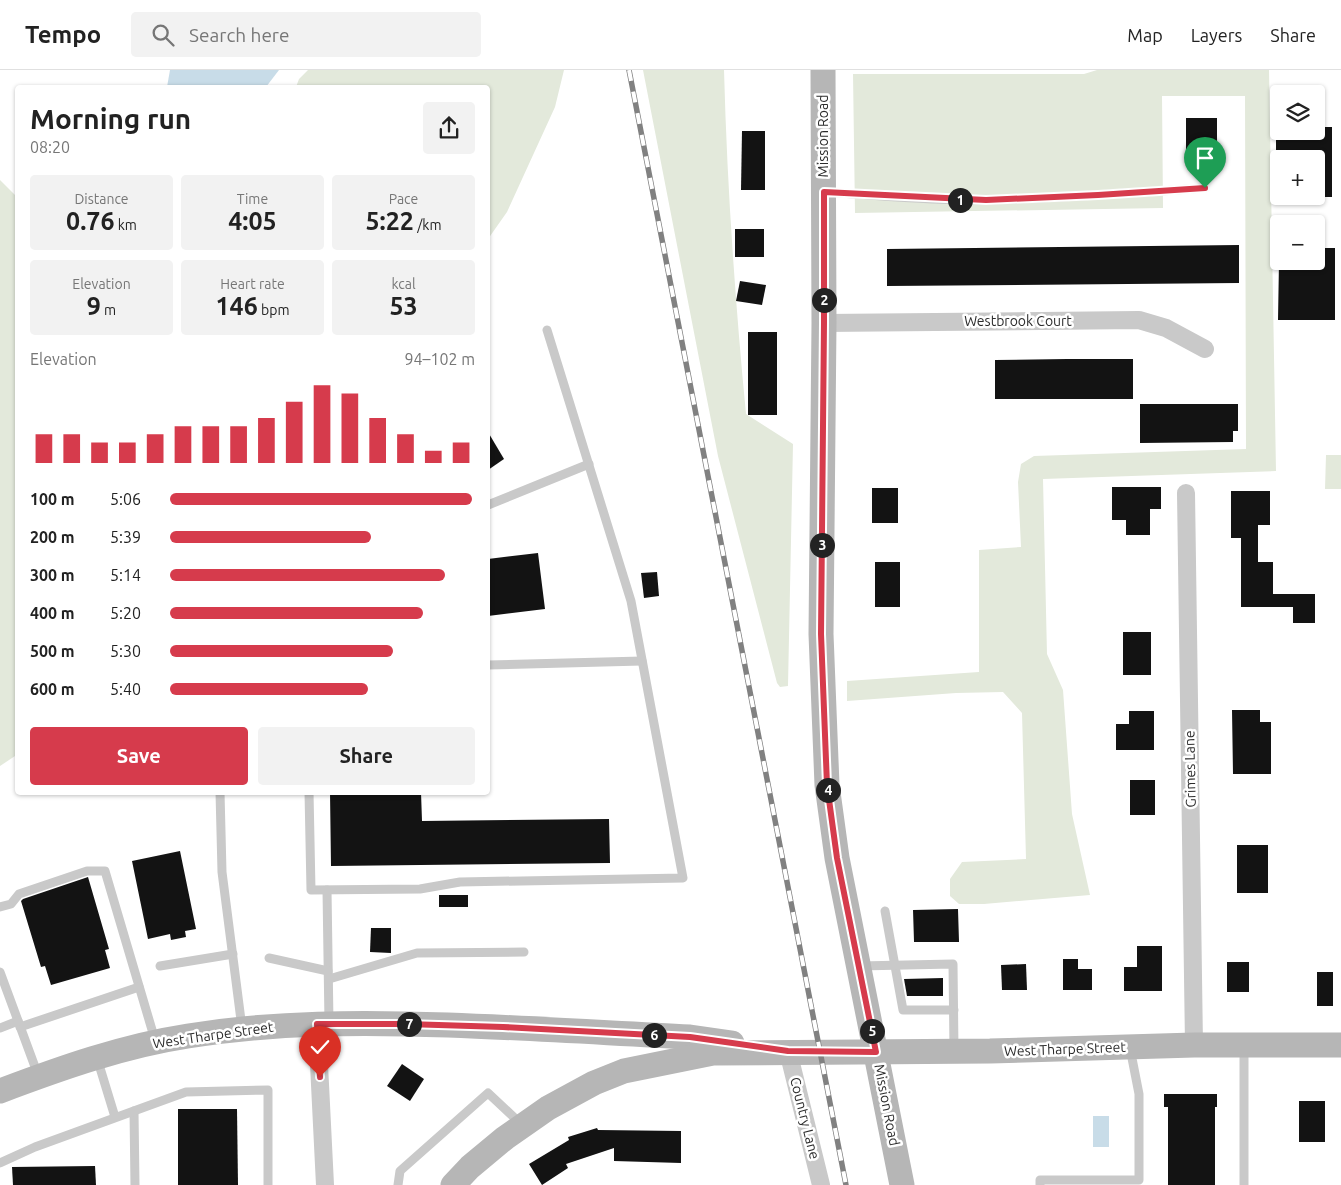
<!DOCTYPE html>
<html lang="en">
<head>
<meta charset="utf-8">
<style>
  body { margin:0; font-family:Ubuntu,sans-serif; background:#f2f2f2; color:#222; height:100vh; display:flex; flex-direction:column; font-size:19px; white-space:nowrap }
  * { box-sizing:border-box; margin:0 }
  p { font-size:16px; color:#767676 }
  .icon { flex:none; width:28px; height:28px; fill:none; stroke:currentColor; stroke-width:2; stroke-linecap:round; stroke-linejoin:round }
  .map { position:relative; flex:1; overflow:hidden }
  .details { position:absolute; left:15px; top:15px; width:475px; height:710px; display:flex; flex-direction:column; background:#fff; border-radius:5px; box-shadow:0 1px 4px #0004 }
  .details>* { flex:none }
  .fabs { position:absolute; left:1270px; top:15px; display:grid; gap:10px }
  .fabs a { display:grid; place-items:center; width:55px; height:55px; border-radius:5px; background:#fff; box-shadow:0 1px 4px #0004; font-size:25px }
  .pin { position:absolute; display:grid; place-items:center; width:42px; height:42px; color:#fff; margin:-51px -21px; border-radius:50% 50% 50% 0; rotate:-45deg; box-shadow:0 0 5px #0007 }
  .pin .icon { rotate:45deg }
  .km { position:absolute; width:25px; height:25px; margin:-12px; border-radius:50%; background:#222; color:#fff; font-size:14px; line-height:25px; text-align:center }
  .round { display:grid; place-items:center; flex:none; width:52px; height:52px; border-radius:5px; background:#f2f2f2 }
  .summary { display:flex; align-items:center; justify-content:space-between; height:85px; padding:0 15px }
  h1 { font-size:28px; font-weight:600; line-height:38px }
  .metrics { display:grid; grid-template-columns:repeat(3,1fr); gap:8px; height:85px; padding:5px 15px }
  .metrics div { display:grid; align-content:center; border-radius:5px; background:#f2f2f2; text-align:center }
  .metrics b { font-size:25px; font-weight:600 }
  .metrics small { font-size:14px; font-weight:400 }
  .metrics p { font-size:14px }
  .chart { height:140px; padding:10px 15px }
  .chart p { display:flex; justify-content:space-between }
  .chart svg { width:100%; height:90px; margin-top:5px; stroke:#d63b4c; stroke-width:6 }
  .action { display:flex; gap:10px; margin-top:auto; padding:10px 15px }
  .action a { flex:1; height:58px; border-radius:5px; background:#d63b4c; color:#fff; font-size:20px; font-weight:600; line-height:58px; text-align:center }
  .action a+a { background:#f2f2f2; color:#222 }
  ul { padding:0 15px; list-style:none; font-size:16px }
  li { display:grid; grid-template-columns:80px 60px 1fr; align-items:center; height:38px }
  li i { height:12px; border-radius:6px; background:#d63b4c }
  header { display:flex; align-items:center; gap:30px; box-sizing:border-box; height:70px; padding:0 25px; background:#fff; border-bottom:1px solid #e0e0e0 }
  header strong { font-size:24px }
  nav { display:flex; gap:28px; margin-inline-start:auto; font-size:18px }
  .search { width:350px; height:45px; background:#f2f2f2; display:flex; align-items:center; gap:12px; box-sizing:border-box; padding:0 18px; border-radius:5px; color:#767676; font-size:19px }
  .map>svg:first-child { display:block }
</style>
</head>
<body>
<header>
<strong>Tempo</strong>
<div class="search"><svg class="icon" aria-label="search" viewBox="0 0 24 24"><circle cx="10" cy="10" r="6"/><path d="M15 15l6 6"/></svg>Search here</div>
<nav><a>Map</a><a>Layers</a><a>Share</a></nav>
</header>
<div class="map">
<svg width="1341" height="1115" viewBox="0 0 1341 1115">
  <rect width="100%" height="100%" fill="#fff"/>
  <g fill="#e3e9db">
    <path d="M 308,0 L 564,0 L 555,37 L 507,142 L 488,169 L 488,18 L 296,17 L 299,9 Z"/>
    <path d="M 643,0 L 724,0 C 727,115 735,229 746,344 L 793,374 L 788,616 L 780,617 L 777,613 L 718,386 Z"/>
    <path d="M 1097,0 L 1269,0 L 1276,401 L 1043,409 L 1047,584 L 1063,620 L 1072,744 L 1090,825 L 984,834 L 959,834 L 950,826 L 950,809 L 962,792 L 1026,789 L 1022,643 L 1003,622 L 956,623 L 847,631 L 847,611 L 979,602 L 979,480 L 1021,477 L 1018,412 L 1021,394 L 1034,386 L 1246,379 L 1245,26 L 1162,26 L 1163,138 L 855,143 L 853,4 L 1084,4 Z"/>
    <path d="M 0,110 L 18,128 L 18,684 L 0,696 Z"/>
    <path d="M 1326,385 L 1341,385 L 1341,419 L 1325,419 Z"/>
  </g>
  <g fill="#c8dce8">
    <path d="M 170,0 L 279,0 L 266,17 L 167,17 Z"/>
    <rect x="1093" y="1046" width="16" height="31"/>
  </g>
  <g fill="#131313">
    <path d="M 1186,48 L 1217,48 L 1217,102 L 1199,102 L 1199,89 L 1186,89 Z"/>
    <path d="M 1316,57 L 1332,57 L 1332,127 L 1316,127 L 1316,89 L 1276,89 L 1276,61 L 1316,61 Z"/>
    <path d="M 742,61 L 765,61 L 765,120 L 741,120 Z"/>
    <rect x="735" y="159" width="29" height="28"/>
    <path d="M 1239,175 L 1239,213 L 887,216 L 887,179 Z"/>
    <path d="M 1316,178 L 1335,178 L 1335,250 L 1278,250 L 1279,191 L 1316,191 Z"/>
    <path d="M 740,211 L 766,215 L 762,235 L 736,231 Z"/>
    <rect x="748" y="262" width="29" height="83"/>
    <path d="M 1067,289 L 1133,289 L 1133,329 L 995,329 L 995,290 Z"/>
    <path d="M 1140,334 L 1238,334 L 1238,361 L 1233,361 L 1233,372 L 1140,373 Z"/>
    <path d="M 488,362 L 504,389 L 488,400 Z"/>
    <path d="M 1112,417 L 1161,417 L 1161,439 L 1150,439 L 1150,465 L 1126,465 L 1126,450 L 1112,450 Z"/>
    <rect x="872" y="418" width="26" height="35"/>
    <path d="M 1231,421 L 1270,421 L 1270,455 L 1258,455 L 1258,492 L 1273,492 L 1273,524 L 1315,524 L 1315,553 L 1293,553 L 1293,537 L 1241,537 L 1241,468 L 1231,468 Z"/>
    <path d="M 538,483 L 545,539 L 488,546 L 488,489 Z"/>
    <rect x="875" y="492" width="25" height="45"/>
    <path d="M 657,502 L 659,526 L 644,528 L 641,503 Z"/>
    <rect x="1123" y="562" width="28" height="43"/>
    <path d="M 1232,640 L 1260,640 L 1260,652 L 1271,652 L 1271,704 L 1233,704 Z"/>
    <path d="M 1129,641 L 1154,641 L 1154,680 L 1116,680 L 1116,654 L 1129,654 Z"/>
    <rect x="1130" y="710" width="25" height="35"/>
    <path d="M 330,722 L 421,722 L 422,751 L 609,749 L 610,793 L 331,796 Z"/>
    <rect x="1237" y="775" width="31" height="48"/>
    <path d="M 180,781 L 196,859 L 185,861 L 186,867 L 171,870 L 170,864 L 148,869 L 132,791 Z"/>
    <path d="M 88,807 L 109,879 L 105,880 L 110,898 L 51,915 L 45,896 L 41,897 L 21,831 L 23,829 Z"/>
    <rect x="439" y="825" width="29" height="12"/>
    <path d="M 958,839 L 959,872 L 914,872 L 913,840 Z"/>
    <path d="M 371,858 L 391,858 L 391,883 L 370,882 Z"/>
    <path d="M 1137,876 L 1162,876 L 1162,921 L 1124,921 L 1124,897 L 1137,897 Z"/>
    <path d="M 1063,889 L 1078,889 L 1078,899 L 1092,899 L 1092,920 L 1063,920 Z"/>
    <rect x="1227" y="892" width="22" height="30"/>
    <path d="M 1026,894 L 1027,920 L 1002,920 L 1001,895 Z"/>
    <rect x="1317" y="902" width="16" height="34"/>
    <path d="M 943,908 L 943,926 L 907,926 L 904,909 Z"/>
    <path d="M 402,994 L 424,1009 L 410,1031 L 387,1016 Z"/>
    <path d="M 1164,1024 L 1217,1024 L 1217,1037 L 1215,1037 L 1215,1115 L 1168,1115 L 1168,1037 L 1164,1037 Z"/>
    <rect x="1299" y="1031" width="26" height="41"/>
    <path d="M 178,1039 L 237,1039 L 238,1115 L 178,1115 Z"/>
    <path d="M 597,1058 L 598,1060 L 681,1061 L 681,1093 L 614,1091 L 614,1078 L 566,1094 L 568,1098 L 542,1115 L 529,1094 L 569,1070 L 568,1067 Z"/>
    <path d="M 95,1096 L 96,1115 L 13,1115 L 12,1097 Z"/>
  </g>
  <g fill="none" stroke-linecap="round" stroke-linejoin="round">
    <g stroke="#c9c9c9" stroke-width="9">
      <path d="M 824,122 C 878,125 933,131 988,130 C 1060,128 1132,123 1205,118"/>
      <path d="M 488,435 L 589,394"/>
      <path d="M 488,595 L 642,591"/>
      <path d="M 220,722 L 222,802 L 242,958"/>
      <path d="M 309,722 L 311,820 L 420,819 L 460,812 L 683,808 L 631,531 L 547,260"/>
      <path d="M 327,820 L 329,953"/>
      <path d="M 0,837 L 11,834 L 19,824 L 87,801 L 105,801 L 155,970"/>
      <path d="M 885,841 L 903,940 L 954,940"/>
      <path d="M 269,888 L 328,901"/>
      <path d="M 160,896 L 233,884"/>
      <path d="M 859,896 L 953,894 L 954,980"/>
      <path d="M 0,902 L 38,1005"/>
      <path d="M 329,909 L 417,883 L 524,882"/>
      <path d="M 20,957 L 139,917"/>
      <path d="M 0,958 L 18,951"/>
      <path d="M 1244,977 L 1244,1115"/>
      <path d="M 97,988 L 115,1047"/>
      <path d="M 134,1041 L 135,1115"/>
      <path d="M 0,1093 L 35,1077 L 186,1022 L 268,1020 L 268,1115"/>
      <path d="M 398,1115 L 400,1101 L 488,1023 L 521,1054"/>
      <path d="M 1040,1115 L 1040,1110 L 1139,1110 L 1139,1024 L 1130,978"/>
    </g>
    <g stroke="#c9c9c9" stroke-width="18">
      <path d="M 824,253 L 1139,250 L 1166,258 L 1205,279"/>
      <path d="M 1186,423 L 1194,975"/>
      <path d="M 317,954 L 325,1115"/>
      <path d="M 788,981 L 821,1115"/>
    </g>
    <g stroke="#b6b6b6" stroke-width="25">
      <path d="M 823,0 L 824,253 L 821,564 L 827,715 L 837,788 L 902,1115"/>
      <path d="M 0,1021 C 61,998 123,976 188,966 C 275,952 361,952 448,955 C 529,958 609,963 690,967 L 732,973"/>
      <path d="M 453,1115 L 470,1097 L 505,1068 L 548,1038 L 594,1013 L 624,1001 L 713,983 L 990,981 L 1194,975 L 1341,975"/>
    </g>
    <g stroke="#818181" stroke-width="5.5">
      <path id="rail" d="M 629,0 L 846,1115"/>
    </g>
    <use href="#rail" stroke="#fff" stroke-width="4" stroke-dasharray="11" stroke-linecap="butt"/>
  </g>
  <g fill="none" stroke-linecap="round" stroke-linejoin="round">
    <g stroke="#fff" stroke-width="10">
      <path id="route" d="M 320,1007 L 317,954 L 406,954 L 503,957 L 690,967 L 788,981 L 876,982 L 837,788 L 827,715 L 821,564 L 824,253 L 824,122 L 986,130 L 1098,125 L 1205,118"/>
    </g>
    <use href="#route" stroke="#d63b4c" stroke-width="6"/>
  </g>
  <g text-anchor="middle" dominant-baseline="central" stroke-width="5" stroke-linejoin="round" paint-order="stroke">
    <g font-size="14" fill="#2c2c2c" stroke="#fff">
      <text transform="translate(823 66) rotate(-90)">Mission Road</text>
      <text x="1018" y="251">Westbrook Court</text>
      <text transform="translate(1190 699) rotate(-91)">Grimes Lane</text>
      <text transform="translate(213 965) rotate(-8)">West Tharpe Street</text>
      <text transform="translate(1065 979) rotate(-2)">West Tharpe Street</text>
      <text transform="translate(887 1035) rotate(79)">Mission Road</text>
      <text transform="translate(805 1048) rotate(76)">Country Lane</text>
    </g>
  </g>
</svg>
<div class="fabs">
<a><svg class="icon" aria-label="layers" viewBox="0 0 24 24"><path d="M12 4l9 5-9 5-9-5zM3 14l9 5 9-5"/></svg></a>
<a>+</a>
<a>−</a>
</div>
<div class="pin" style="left:1205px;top:118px;background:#1e9e55"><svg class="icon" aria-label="arrive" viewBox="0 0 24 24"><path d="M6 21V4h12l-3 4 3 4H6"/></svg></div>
<div class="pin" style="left:320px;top:1007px;background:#d93025"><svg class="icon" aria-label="check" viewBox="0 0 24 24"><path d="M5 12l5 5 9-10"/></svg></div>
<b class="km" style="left:960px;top:130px">1</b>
<b class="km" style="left:824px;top:230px">2</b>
<b class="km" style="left:822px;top:475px">3</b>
<b class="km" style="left:828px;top:720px">4</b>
<b class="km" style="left:872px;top:961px">5</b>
<b class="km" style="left:654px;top:965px">6</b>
<b class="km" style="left:409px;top:954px">7</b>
<section class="details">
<div class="summary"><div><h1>Morning run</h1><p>08:20</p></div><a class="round"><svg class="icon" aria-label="share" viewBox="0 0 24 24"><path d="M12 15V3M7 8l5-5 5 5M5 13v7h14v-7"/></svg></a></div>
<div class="metrics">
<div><p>Distance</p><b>0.76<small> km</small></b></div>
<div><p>Time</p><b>4:05</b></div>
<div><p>Pace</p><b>5:22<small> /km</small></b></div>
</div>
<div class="metrics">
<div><p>Elevation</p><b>9<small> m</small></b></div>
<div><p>Heart rate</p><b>146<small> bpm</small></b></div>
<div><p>kcal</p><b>53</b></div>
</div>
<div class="chart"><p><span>Elevation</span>94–102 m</p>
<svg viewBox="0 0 160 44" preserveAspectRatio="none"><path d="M5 44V30M15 44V30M25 44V34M35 44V34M45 44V30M55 44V26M65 44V26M75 44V26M85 44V22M95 44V14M105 44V6M115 44V10M125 44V22M135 44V30M145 44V38M155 44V34"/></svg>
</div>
<ul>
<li><b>100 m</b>5:06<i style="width:99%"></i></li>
<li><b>200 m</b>5:39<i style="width:66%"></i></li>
<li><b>300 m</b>5:14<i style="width:90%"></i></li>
<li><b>400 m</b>5:20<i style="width:83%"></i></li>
<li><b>500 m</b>5:30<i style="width:73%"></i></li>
<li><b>600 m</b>5:40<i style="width:65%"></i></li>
</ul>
<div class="action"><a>Save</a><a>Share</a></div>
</section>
</div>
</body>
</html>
